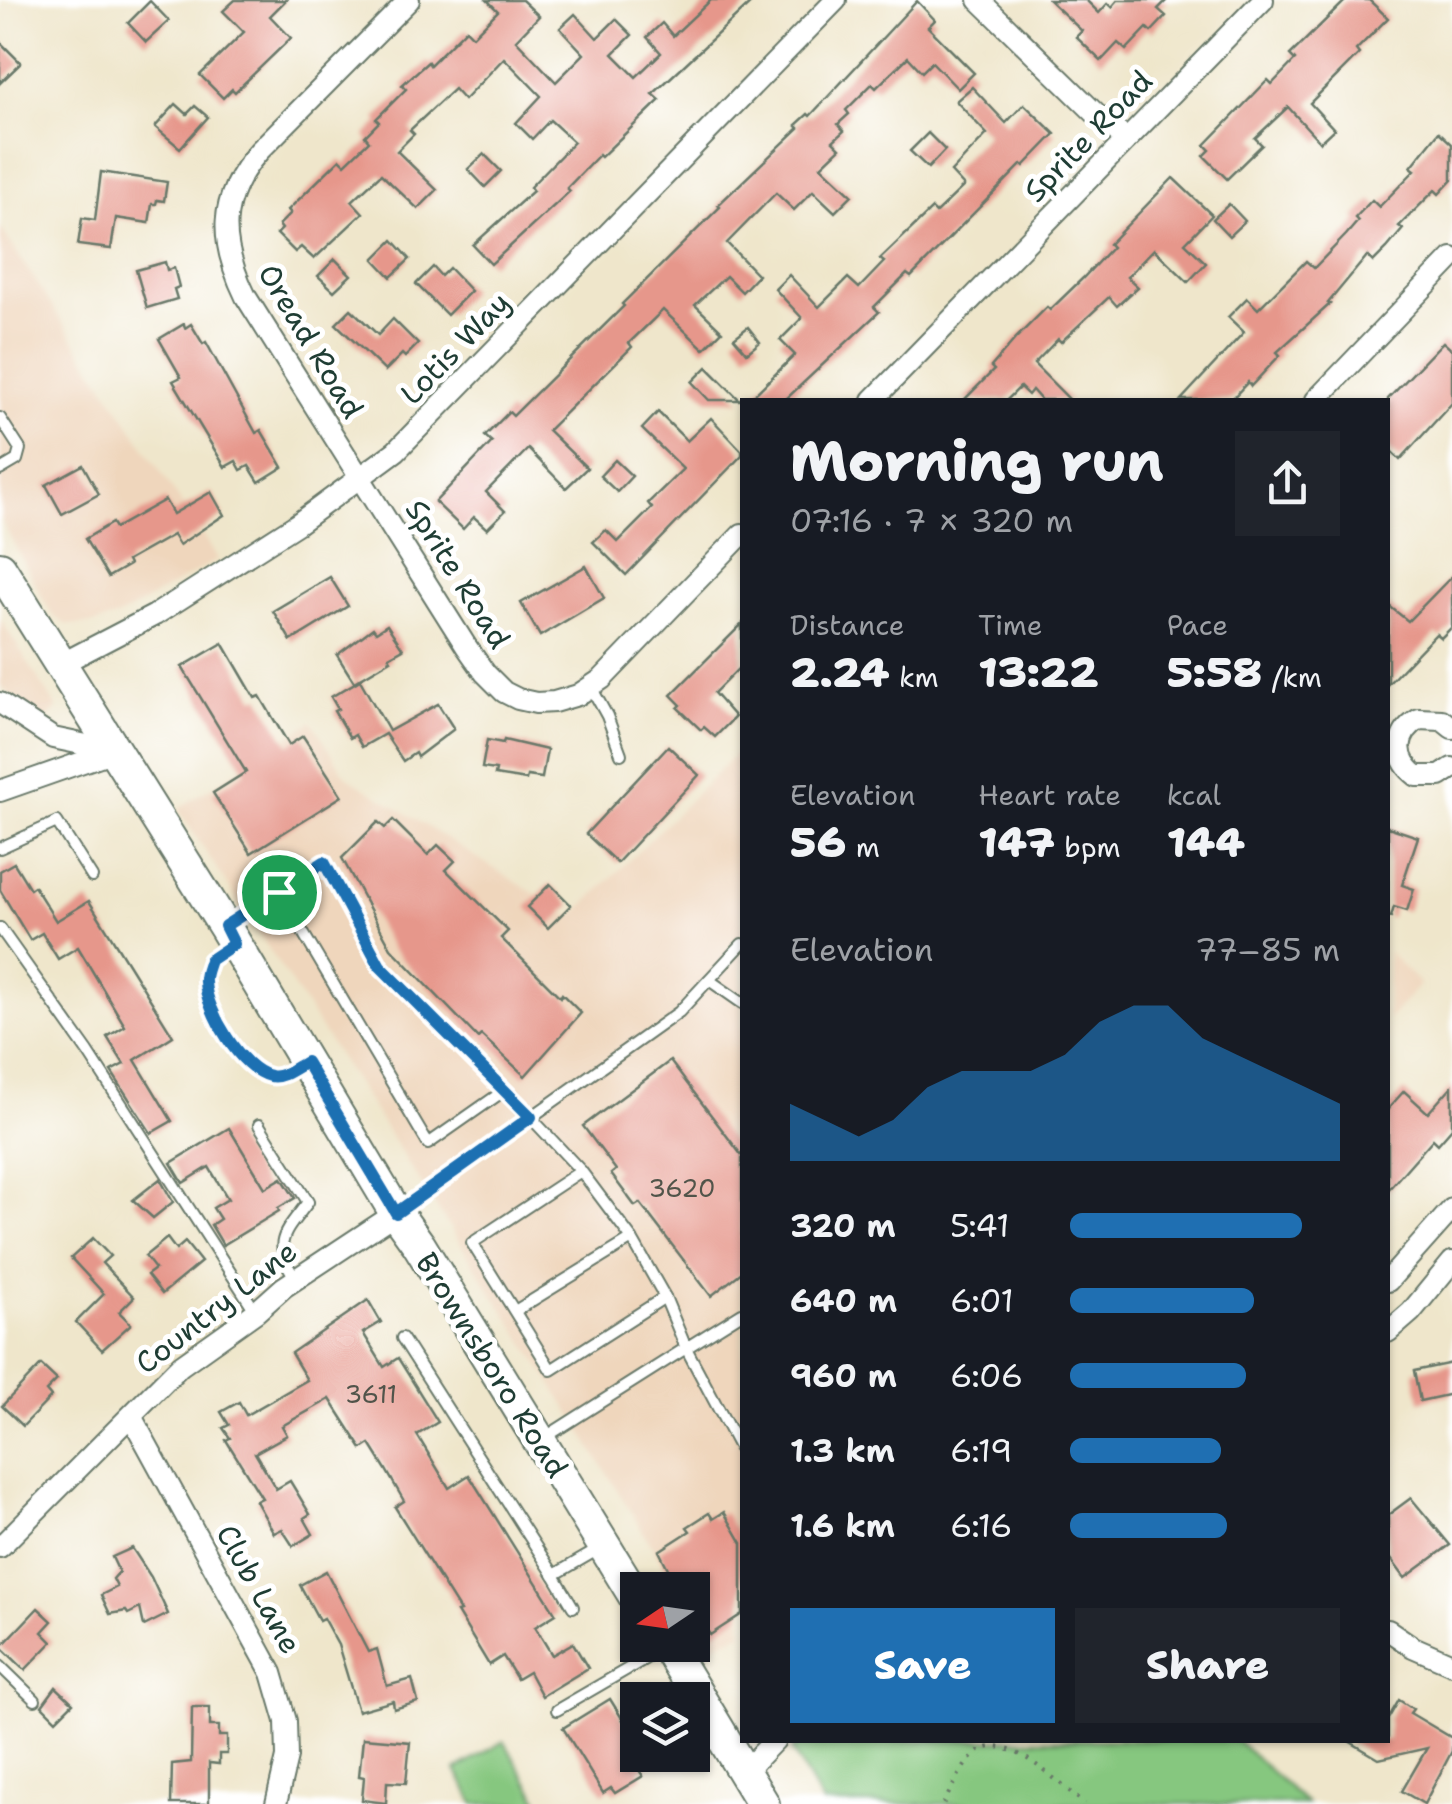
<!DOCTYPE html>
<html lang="en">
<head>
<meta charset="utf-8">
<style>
  body { margin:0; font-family:"Shantell Sans",sans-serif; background:#20242c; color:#f1f3f6; height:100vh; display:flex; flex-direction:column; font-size:38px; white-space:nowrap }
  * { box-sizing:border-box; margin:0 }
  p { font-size:32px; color:#9ea1a6 }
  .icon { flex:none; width:55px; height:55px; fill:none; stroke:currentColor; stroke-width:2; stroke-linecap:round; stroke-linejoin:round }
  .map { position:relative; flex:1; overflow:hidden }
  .panel { position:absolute; left:740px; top:398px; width:650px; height:1345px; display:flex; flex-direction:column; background:#171b24; border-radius:0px; box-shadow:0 2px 8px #0004 }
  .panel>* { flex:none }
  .needle { width:65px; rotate:257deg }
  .controls { position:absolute; left:620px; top:1572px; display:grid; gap:20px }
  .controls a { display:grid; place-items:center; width:90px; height:90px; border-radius:0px; background:#171b24; box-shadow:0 2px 8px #0004; font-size:50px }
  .pin { position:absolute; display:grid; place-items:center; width:85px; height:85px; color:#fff; margin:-42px; border:5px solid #fff; border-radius:50%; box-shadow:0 2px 10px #0007 }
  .round { display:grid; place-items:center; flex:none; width:105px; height:105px; border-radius:0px; background:#20242c }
  .head { display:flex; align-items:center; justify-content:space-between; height:170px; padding:0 50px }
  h1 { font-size:55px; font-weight:800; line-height:75px }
  .metrics { display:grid; grid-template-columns:repeat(3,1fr); gap:15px; height:170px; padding:10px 50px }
  .metrics div { display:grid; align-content:center }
  .metrics b { font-size:42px; font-weight:800 }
  .metrics small { font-size:28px; font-weight:400 }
  .metrics p { font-size:28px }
  .chart { height:280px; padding:20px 50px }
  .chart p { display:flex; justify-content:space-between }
  .chart svg { width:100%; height:180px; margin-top:10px; fill:#1f6fb2; opacity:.7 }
  .action { display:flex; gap:20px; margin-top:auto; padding:20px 50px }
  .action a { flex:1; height:115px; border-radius:0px; background:#1f6fb2; color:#fff; font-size:40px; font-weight:800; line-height:115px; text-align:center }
  .action a+a { background:#20242c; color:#f1f3f6 }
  ul { padding:0 50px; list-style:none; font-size:32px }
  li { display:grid; grid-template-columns:160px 120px 1fr; align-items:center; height:75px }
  li i { height:25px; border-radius:12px; background:#1f6fb2 }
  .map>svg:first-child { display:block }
</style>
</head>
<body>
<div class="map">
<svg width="1452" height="1804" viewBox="0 0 1452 1804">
  <rect width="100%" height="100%" fill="#fff"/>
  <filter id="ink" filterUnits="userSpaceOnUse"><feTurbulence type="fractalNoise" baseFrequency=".01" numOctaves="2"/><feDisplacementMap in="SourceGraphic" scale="20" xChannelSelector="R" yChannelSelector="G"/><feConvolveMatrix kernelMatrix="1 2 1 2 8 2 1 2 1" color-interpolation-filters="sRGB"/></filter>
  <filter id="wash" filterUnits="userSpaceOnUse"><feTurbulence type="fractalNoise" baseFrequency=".0048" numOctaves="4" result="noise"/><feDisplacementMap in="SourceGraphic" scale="40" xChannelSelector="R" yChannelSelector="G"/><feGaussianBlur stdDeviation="2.25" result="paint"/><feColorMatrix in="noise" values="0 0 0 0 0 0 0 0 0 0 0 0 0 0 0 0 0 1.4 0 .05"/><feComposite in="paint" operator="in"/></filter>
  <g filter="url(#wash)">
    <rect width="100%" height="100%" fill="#efe6cb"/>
    <g fill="#efd6bc">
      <path d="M 0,227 L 218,559 L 118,617 L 94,624 L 67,625 L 52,615 L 0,518 Z"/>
      <path d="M 0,619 L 57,708 L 44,722 L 0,686 Z"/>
      <path d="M 312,722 L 346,776 L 572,917 L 742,748 L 742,1151 L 705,1100 L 742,1154 L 742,1633 L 712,1645 L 693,1613 L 692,1590 L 679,1590 L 564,1403 L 178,809 Z"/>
      <path d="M 1388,952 L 1420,984 L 1388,1020 L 1388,951 Z"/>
    </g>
    <g fill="#86c77f" stroke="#52825a" stroke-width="2.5">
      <path d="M 803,1740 L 1236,1740 L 1307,1804 L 823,1804 L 792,1750 Z"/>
      <path d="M 504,1741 L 541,1804 L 475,1804 L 456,1770 Z"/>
    </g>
    <g id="blocks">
      <g fill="#e6978b">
        <path d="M 235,0 L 286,0 L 270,16 L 291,38 L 235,92 L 232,89 L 223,98 L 200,75 L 244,32 L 223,11 Z"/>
        <path d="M 487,0 L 522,0 L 539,16 L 516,40 L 556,82 L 584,54 L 560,28 L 575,14 L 597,38 L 616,19 L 632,35 L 613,54 L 636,77 L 661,53 L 647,37 L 662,23 L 673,36 L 711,0 L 754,0 L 653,94 L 660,100 L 601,157 L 599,155 L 567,188 L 570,191 L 491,264 L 473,245 L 533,191 L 530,187 L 574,142 L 550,120 L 532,139 L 516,123 L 541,96 L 504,58 L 464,100 L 454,89 L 410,130 L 414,134 L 397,151 L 437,190 L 418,209 L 381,174 L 352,201 L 363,213 L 314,259 L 301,247 L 295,252 L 277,234 L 282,229 L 279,225 L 291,213 L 288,210 L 340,159 L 345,164 L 369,141 L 365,136 L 379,122 L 376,119 L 406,89 L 402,85 L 428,62 L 430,65 L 466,29 L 473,36 L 498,11 Z"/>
        <path d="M 1049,0 L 1086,0 L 1099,13 L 1108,3 L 1112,7 L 1118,0 L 1167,0 L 1158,9 L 1166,16 L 1151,32 L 1147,28 L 1126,50 L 1118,43 L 1101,61 L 1076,37 L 1082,31 Z"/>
        <path d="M 1346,0 L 1369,0 L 1388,18 L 1356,50 L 1359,54 L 1310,103 L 1334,129 L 1320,142 L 1288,107 L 1255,138 L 1262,145 L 1227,179 L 1204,156 L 1210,150 L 1205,145 L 1268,80 L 1272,84 L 1295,60 L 1290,55 Z"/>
        <path d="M 150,1 L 169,21 L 146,42 L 128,23 Z"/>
        <path d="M 917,1 L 935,20 L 928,27 L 974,73 L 958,89 L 932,62 L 922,72 L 908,57 L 876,88 L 872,84 L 846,110 L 849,114 L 838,124 L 844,131 L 833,141 L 840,148 L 821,166 L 852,195 L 835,212 L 813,191 L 794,210 L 776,193 L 727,243 L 758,275 L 742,292 L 726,276 L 695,305 L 722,331 L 704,349 L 663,310 L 629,343 L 632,347 L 548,430 L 587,468 L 566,488 L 528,449 L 486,492 L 505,511 L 487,529 L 474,517 L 463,529 L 435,502 L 492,442 L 485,436 L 509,412 L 513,416 L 624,306 L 622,304 L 720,207 L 718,205 L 799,128 L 796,125 L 808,114 L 810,116 Z"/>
        <path d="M 0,42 L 21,63 L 0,83 Z"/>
        <path d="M 972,87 L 1006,123 L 1024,104 L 1055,134 L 1024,166 L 1022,164 L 911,277 L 907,274 L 874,307 L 879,312 L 785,400 L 749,400 L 795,355 L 780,340 L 802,318 L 775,289 L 789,275 L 819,307 L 848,278 L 859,288 L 884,262 L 880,259 L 932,209 L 936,213 L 964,186 L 951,172 L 987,134 L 956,101 Z"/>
        <path d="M 176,104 L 187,114 L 195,106 L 208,117 L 180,148 L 155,127 Z"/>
        <path d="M 1439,132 L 1452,144 L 1452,180 L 1439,194 L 1435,190 L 1399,226 L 1403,229 L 1387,248 L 1373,262 L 1367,256 L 1328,303 L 1330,304 L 1277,352 L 1280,355 L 1251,386 L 1248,382 L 1231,400 L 1181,400 L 1244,332 L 1228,317 L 1247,298 L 1258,309 L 1306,261 L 1314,268 L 1346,235 L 1358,221 L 1355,218 L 1372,200 L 1379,207 L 1415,170 L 1411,167 Z"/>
        <path d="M 928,133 L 945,150 L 928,168 L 910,151 Z"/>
        <path d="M 484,154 L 501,171 L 485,187 L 468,169 Z"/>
        <path d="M 101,172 L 167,182 L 164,201 L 157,200 L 156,204 L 152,204 L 149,223 L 116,218 L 111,249 L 78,245 L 82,218 L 95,220 Z"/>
        <path d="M 1173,178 L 1212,215 L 1185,243 L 1206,263 L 1188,282 L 1154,249 L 1127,277 L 1138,287 L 1117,306 L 1109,297 L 1061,342 L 1058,339 L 1034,364 L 1070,400 L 1041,400 L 1032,390 L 1028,395 L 1020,387 L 1007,400 L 964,400 L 994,370 L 991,367 L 1016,338 L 1047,307 L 1050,310 L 1083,278 L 1112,247 L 1109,244 Z"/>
        <path d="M 1229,204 L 1245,221 L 1229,236 L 1213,219 Z"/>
        <path d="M 393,240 L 410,259 L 391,277 L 374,259 Z"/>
        <path d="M 335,259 L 351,275 L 334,291 L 318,276 Z"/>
        <path d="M 165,262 L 167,270 L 174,268 L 179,287 L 174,289 L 177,299 L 147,308 L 136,270 Z"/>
        <path d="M 433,267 L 441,276 L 449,268 L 471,291 L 447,315 L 416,284 Z"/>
        <path d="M 351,309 L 378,335 L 393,319 L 418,344 L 405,357 L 402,354 L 385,371 L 336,324 Z"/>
        <path d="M 184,324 L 185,328 L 191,324 L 203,344 L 206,342 L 256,433 L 261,430 L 283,467 L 259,482 L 249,466 L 241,470 L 236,461 L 225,467 L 173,381 L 181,377 L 159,339 Z"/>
        <path d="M 748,327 L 760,342 L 747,353 L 734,338 Z"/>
        <path d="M 1443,342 L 1452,350 L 1452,403 L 1400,460 L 1388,448 L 1388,399 Z"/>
        <path d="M 707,367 L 740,400 L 709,400 L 692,382 Z"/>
        <path d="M 658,412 L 687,441 L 711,418 L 742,451 L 742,455 L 626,575 L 593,542 L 606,530 L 618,542 L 652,508 L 648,503 L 683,469 L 642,429 Z"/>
        <path d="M 615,460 L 632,476 L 617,492 L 600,476 Z"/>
        <path d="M 83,465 L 99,494 L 62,514 L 46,485 Z"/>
        <path d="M 211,492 L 224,515 L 179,545 L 173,535 L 127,561 L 129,565 L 108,577 L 85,539 L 112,523 L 115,528 L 165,500 L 173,514 Z"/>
        <path d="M 586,566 L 604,598 L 540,636 L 521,603 Z"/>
        <path d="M 1452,576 L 1452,627 L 1441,638 L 1436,634 L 1388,684 L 1388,605 L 1408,621 Z"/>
        <path d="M 330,577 L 348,606 L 291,641 L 273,611 Z"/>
        <path d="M 742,624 L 742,665 L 714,693 L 735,717 L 715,737 L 704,727 L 701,730 L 678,708 L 681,705 L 671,695 Z"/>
        <path d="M 387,625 L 403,649 L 389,657 L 391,660 L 354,682 L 337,655 L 373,628 L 376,632 Z"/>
        <path d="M 223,643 L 255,698 L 260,696 L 289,745 L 303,736 L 342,796 L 251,853 L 213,793 L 246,772 L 182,667 Z"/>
        <path d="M 360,680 L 389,731 L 438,704 L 454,729 L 417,757 L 415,753 L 403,761 L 385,734 L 362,747 L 355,735 L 350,738 L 334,711 L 338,709 L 331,697 Z"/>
        <path d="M 487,740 L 503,743 L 504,740 L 547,750 L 542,778 L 527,776 L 526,780 L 495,775 L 496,770 L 482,768 Z"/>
        <path d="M 668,746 L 699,775 L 617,863 L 586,834 Z"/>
        <path d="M 393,820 L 428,855 L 438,845 L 455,861 L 446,870 L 508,931 L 501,938 L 560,997 L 562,994 L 581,1013 L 525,1076 L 481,1035 L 478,1038 L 391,948 L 342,858 L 378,822 L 385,828 Z"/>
        <path d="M 1388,827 L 1418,837 L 1402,885 L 1414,889 L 1407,911 L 1394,907 L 1391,917 L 1388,917 Z"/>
        <path d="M 14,863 L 30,889 L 34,886 L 56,921 L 89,901 L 173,1036 L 135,1060 L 172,1121 L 151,1133 L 111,1071 L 124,1064 L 107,1037 L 125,1026 L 78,947 L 58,959 L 42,933 L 30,940 L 0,890 L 0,871 Z"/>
        <path d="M 550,884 L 571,905 L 548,928 L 527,907 Z"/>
        <path d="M 670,1061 L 742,1156 L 742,1272 L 711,1296 L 640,1203 L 635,1206 L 611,1174 L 616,1170 L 583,1126 Z"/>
        <path d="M 1452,1086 L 1452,1128 L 1438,1144 L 1433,1139 L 1388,1190 L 1388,1109 L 1404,1091 L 1428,1113 Z"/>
        <path d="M 229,1128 L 265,1188 L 282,1178 L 295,1198 L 278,1208 L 279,1211 L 223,1245 L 211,1225 L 220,1219 L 213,1208 L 228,1199 L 209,1167 L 183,1183 L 171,1163 Z"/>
        <path d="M 160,1179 L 173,1202 L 153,1218 L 133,1200 Z"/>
        <path d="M 93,1238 L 110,1256 L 102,1263 L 134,1297 L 119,1312 L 131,1324 L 102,1350 L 76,1322 L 104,1294 L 71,1258 Z"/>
        <path d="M 167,1238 L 176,1250 L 185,1242 L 201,1262 L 162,1294 L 147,1275 L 155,1269 L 145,1256 Z"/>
        <path d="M 368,1300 L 381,1322 L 363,1333 L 384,1367 L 398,1358 L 438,1422 L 417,1435 L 449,1488 L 469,1475 L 556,1614 L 535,1627 L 552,1655 L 573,1643 L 588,1668 L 542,1696 L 529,1672 L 517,1679 L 503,1656 L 489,1665 L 457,1612 L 460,1611 L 395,1507 L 404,1501 L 385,1468 L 370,1444 L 362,1449 L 330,1399 L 282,1426 L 287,1435 L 255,1453 L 276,1489 L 290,1481 L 310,1514 L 304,1518 L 313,1534 L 293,1546 L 282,1529 L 274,1533 L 256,1501 L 262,1498 L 226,1440 L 230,1438 L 223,1428 L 229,1425 L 221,1412 L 239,1402 L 246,1415 L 307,1380 L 291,1353 Z"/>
        <path d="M 1452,1363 L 1452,1394 L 1420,1401 L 1414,1371 Z"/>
        <path d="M 41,1365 L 57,1380 L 46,1391 L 51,1397 L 23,1426 L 2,1406 Z"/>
        <path d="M 1411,1498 L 1450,1545 L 1405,1578 L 1388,1555 L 1388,1515 Z"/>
        <path d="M 724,1512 L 742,1543 L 742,1614 L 710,1635 L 692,1606 L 692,1590 L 679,1590 L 659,1551 L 690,1531 L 687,1527 L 709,1513 L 713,1519 Z"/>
        <path d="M 132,1548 L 151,1577 L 168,1614 L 144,1626 L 140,1608 L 128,1614 L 126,1611 L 110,1614 L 101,1595 L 117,1587 L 113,1579 L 119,1572 L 112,1557 Z"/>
        <path d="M 326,1571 L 368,1652 L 377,1649 L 387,1686 L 412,1679 L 418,1702 L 394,1709 L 393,1701 L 358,1711 L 338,1645 L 323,1618 L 319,1620 L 300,1585 Z"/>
        <path d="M 38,1608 L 52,1621 L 42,1632 L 52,1642 L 25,1670 L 1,1647 Z"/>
        <path d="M 56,1687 L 73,1703 L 56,1720 L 42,1706 Z"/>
        <path d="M 610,1699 L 638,1744 L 638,1755 L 644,1755 L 650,1764 L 639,1770 L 643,1776 L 615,1793 L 611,1788 L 603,1793 L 563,1728 Z"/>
        <path d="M 1399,1700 L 1413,1709 L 1410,1713 L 1452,1738 L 1452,1751 L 1424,1804 L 1402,1791 L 1427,1748 L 1379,1759 L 1347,1740 L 1388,1740 L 1388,1719 Z"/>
        <path d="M 192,1707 L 210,1707 L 210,1726 L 219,1726 L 219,1736 L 227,1736 L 227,1754 L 219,1754 L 219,1764 L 209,1763 L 209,1804 L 171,1804 L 172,1764 L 191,1762 Z"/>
        <path d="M 363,1738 L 410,1742 L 406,1783 L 387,1782 L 386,1803 L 362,1800 L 364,1777 L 359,1776 Z"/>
      </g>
    </g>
  </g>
  <g filter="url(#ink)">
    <use href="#blocks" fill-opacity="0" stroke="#687869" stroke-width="2.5"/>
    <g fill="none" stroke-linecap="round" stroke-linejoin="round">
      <g stroke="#687869" stroke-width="14">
        <g id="lane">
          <path d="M 0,418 L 20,449 L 17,460 L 0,470"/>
          <path d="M 591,687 L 607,716 L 621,754"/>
          <path d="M 0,848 L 57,822 L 92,877"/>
          <path d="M 279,892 L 324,862 L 380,966 L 505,1090 L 581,1171 L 632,1239 L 665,1297 L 686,1348 L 544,1438"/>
          <path d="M 230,923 L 279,892 L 428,1144 L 505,1090"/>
          <path d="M 0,928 L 88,1052 L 256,1312"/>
          <path d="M 230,947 L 210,960 C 208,967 205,975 205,982 C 206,1010 240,1068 268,1076 C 280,1079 293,1069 303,1063"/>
          <path d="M 709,980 L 742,1003"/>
          <path d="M 259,1125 L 308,1202 C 285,1233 270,1242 296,1279"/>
          <path d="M 581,1171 L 472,1243 L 551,1370 L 665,1297"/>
          <path d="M 401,1210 L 679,1012 L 742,944"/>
          <path d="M 515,1311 L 632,1239"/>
          <path d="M 742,1313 L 686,1348 L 742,1453"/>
          <path d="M 402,1338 L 554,1575 L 599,1549"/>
          <path d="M 554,1575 L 573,1607"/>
          <path d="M 0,1666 L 35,1700"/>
          <path d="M 557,1710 L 662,1649"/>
        </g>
      </g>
      <g stroke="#687869" stroke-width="24">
        <g id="street">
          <path d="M 409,0 L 259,151 C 217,199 219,242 246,297 L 466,646 L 485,673 L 504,692 L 518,699 L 536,703 L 554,702 L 578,695 L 602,679 L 742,534"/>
          <path d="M 979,0 L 1097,115 L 1126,139"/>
          <path d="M 873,400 L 1263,0"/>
          <path d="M 1316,400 L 1452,258"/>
          <path d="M 59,665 L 155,615 L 297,524 L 396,451 L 836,0"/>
          <path d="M 0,703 L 53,738 L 115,751"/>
          <path d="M 1452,728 L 1442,720 L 1419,719 C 1395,734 1394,759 1417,776 L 1440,776 L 1452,768"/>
          <path d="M 0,791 L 114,751"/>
          <path d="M 1388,1281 L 1452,1209"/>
          <path d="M 1388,1332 L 1411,1312 L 1452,1262"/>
          <path d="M 131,1416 L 272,1673 L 286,1721 L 287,1757 L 276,1804"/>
          <path d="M 0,1547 L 180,1366 L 256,1312 L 284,1287 L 396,1213"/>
          <path d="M 1388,1630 L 1413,1647 L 1452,1664"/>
          <path d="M 744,1772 L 775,1740"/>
        </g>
      </g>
      <g stroke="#687869" stroke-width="36">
        <g id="primary">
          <path d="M 0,568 L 225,927 L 396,1213 L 419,1245 L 638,1601"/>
          <path d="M 667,1645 L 763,1804"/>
        </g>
      </g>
      <path stroke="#687869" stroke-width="4" stroke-dasharray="2.5 8" stroke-linecap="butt" d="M 943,1804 C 953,1787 962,1764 978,1752 C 1008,1730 1061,1786 1085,1804"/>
      <use href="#lane" stroke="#fff" stroke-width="10"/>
      <use href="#street" stroke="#fff" stroke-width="20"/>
      <use href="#primary" stroke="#fff" stroke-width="32"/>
    </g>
  </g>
  <g fill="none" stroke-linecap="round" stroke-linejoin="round" filter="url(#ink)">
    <g stroke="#fff" stroke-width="20">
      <path id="route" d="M 324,862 L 380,966 L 531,1117 L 396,1213 L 306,1062 C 296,1067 282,1079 270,1076 C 241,1070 206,1011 205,982 C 204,975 208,967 210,960 L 234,944 L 225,926 Z"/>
    </g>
    <use href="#route" stroke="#1f6fb2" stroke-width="12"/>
  </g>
  <g text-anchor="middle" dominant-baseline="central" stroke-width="10" stroke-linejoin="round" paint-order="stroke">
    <g font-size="25" fill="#51544a">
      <text x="682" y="1188">3620</text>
      <text x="371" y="1394">3611</text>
    </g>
    <g font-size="30" fill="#1f3d34" stroke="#fff">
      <text transform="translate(1088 136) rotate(-46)">Sprite Road</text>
      <text transform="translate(311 341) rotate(59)">Oread Road</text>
      <text transform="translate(455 348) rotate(-46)">Lotis Way</text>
      <text transform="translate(458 574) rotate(58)">Sprite Road</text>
      <text transform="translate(216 1307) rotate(-38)">Country Lane</text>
      <text transform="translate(492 1365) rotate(58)">Brownsboro Road</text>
      <text transform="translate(259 1589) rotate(61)">Club Lane</text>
    </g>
  </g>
</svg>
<div class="controls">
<a><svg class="needle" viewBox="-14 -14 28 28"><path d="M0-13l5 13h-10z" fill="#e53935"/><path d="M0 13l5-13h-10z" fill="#9ea1a6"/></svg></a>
<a><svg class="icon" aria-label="layers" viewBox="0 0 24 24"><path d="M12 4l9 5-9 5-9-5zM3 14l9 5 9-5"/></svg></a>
</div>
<div class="pin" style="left:279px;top:892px;background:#1e9e55"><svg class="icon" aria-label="arrive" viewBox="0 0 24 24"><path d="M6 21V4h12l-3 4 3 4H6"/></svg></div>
<section class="panel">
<div class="head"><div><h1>Morning run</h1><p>07:16 · 7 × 320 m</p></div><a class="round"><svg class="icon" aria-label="share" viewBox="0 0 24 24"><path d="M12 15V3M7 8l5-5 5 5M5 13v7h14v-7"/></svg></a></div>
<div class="metrics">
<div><p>Distance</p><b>2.24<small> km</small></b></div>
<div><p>Time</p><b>13:22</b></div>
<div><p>Pace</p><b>5:58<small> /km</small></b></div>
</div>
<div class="metrics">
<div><p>Elevation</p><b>56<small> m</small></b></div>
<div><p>Heart rate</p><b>147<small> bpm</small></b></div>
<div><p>kcal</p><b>144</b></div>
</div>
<div class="chart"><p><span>Elevation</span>77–85 m</p>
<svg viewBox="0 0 160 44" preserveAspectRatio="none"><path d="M0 44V30L10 34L20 38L30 34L40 26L50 22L60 22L70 22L80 18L90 10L100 6L110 6L120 14L130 18L140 22L150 26L160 30V44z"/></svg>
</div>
<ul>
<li><b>320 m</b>5:41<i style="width:86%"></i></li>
<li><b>640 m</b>6:01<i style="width:68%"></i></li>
<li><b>960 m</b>6:06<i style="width:65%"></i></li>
<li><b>1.3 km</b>6:19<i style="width:56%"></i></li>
<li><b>1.6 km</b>6:16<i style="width:58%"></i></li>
</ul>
<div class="action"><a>Save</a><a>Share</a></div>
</section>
</div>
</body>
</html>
